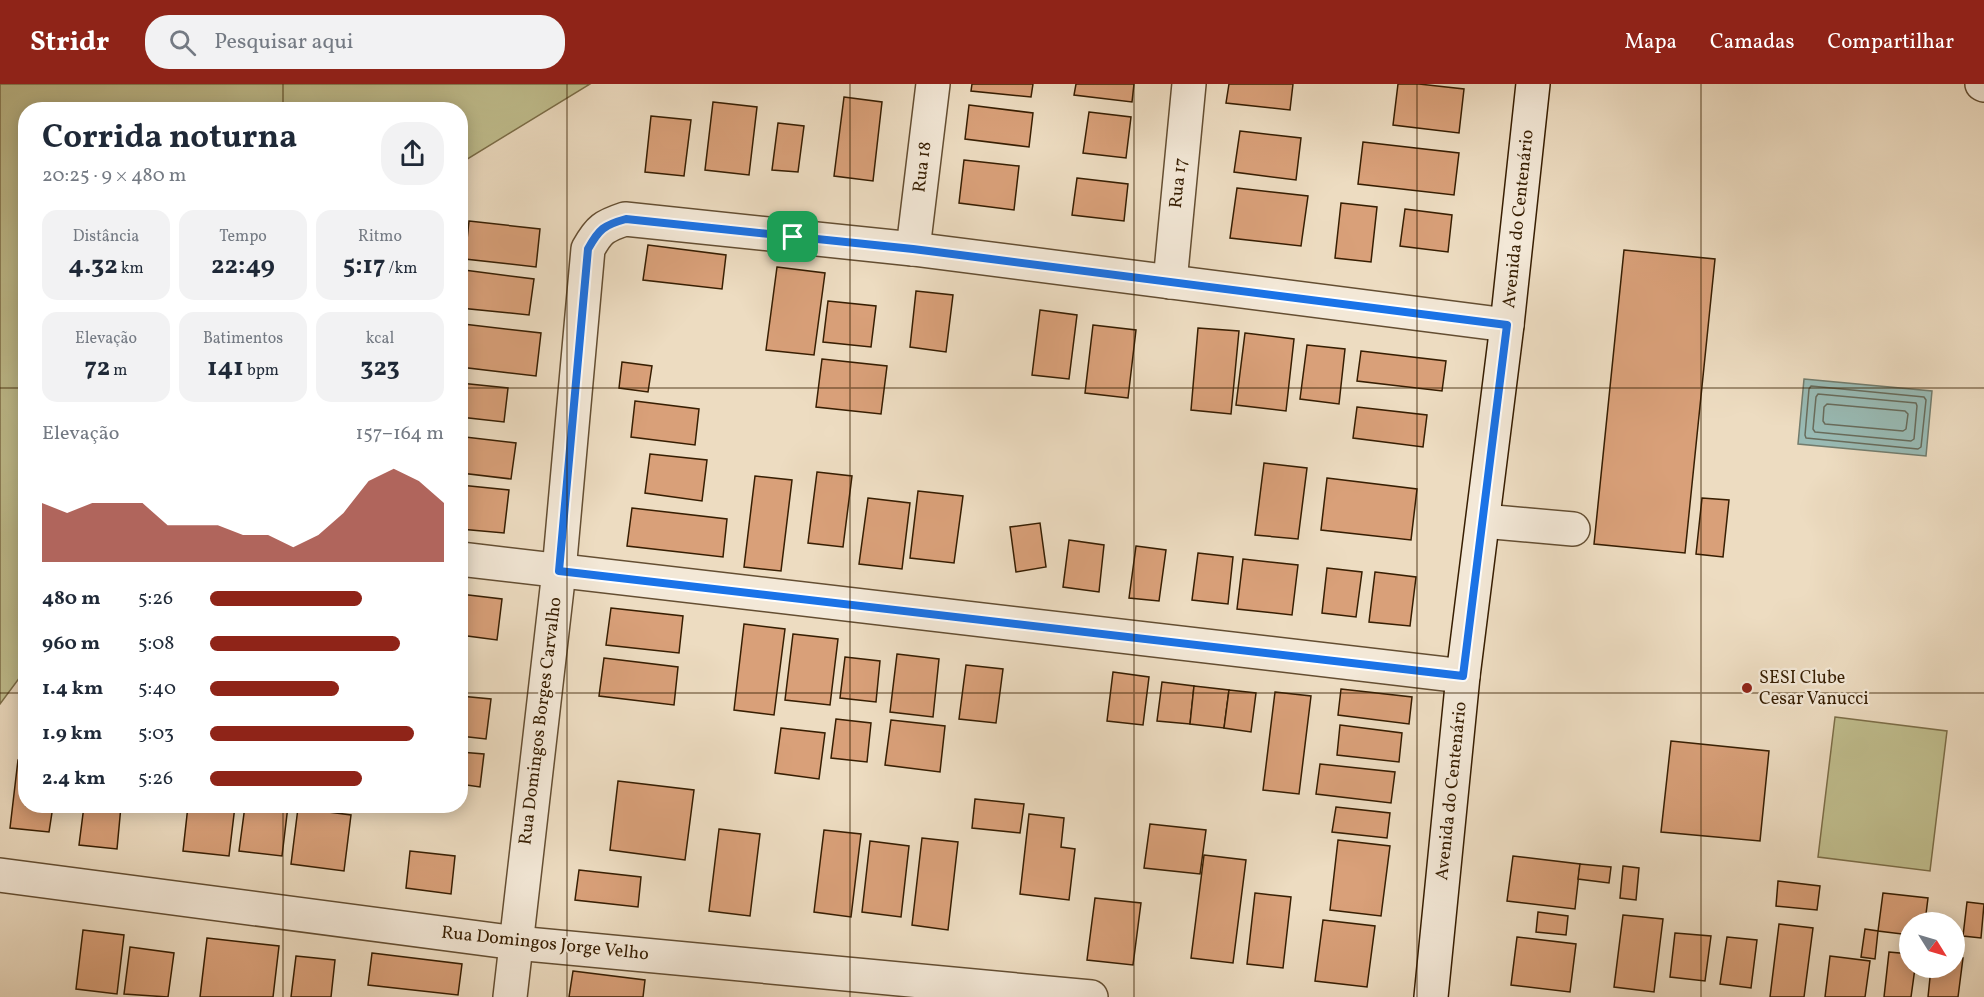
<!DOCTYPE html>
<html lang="pt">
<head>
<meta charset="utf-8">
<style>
  body { margin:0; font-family:Vollkorn,serif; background:#f2f2f3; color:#1f2937; height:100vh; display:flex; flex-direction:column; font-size:22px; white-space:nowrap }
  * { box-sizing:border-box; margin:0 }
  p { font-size:20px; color:#747a83 }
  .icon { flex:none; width:33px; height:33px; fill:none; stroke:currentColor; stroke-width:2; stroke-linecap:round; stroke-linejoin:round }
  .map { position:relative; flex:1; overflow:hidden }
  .side { position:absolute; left:18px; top:18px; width:450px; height:711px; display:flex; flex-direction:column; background:#fff; border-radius:24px; box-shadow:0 3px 15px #0003 }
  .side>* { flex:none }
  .needle { width:39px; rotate:127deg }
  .controls { position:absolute; left:1899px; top:828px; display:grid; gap:12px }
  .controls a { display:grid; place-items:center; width:66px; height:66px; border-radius:50%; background:#fff; box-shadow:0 3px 15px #0003; font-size:30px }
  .pin { position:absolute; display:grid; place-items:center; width:51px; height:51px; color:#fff; margin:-26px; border-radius:12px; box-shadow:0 3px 9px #0006 }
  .round { display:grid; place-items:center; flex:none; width:63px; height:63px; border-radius:24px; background:#f2f2f3 }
  .head { display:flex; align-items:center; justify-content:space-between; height:102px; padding:0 24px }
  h1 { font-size:33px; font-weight:700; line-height:45px }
  .metrics { display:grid; grid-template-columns:repeat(3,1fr); gap:9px; height:102px; padding:6px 24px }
  .metrics div { display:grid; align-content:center; border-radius:15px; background:#f2f2f3; text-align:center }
  .metrics b { font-size:26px; font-weight:700 }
  .metrics small { font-size:16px; font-weight:400 }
  .metrics p { font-size:16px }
  .chart { height:168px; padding:12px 24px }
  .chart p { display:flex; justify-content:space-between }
  .chart svg { width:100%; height:108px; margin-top:6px; fill:#8f2418; opacity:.7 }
  ul { padding:0 24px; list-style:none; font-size:20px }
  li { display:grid; grid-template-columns:96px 72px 1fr; align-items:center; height:45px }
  li i { height:15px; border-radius:8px; background:#8f2418 }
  header { display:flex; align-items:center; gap:36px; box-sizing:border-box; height:84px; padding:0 30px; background:#8f2418; color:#fff }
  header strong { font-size:28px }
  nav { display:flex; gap:33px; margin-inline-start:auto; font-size:21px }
  .search { width:420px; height:54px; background:#f2f2f3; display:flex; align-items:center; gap:15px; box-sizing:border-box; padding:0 21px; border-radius:24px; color:#747a83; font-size:22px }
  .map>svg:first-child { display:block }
</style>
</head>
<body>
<header>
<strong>Stridr</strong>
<div class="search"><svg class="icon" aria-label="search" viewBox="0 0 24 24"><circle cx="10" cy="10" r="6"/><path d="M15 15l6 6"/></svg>Pesquisar aqui</div>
<nav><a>Mapa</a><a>Camadas</a><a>Compartilhar</a></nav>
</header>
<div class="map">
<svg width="1984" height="913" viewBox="0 0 1984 913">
  <rect width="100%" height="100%" fill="#eddcc1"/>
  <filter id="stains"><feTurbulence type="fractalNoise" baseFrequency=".00333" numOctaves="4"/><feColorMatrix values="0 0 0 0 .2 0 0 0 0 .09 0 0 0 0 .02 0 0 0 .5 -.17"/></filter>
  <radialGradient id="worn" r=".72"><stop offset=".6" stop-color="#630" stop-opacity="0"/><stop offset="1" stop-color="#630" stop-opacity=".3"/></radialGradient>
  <g fill="#c0be8e" stroke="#7c6e48" stroke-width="1.5">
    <path d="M 0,0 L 590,0 L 461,79 L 460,26 L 26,26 L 26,585 L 0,620 Z"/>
    <path d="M 1835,633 L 1947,647 L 1930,787 L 1818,773 Z"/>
  </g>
  <path fill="#99bbb5" stroke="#727c6d" stroke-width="1.5" d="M 1804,295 L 1932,307 L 1926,372 L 1798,360 Z"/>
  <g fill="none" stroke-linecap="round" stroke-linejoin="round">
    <g stroke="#686c5c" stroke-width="1.5">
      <path d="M 1811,302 L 1924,313 L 1926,316 L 1921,363 L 1918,365 L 1806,354 L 1805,351 L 1809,305 Z"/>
      <path d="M 1818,310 L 1916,319 L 1917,322 L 1914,355 L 1911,357 L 1815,348 L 1813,345 L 1816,313 Z"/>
      <path d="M 1827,320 L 1905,327 L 1908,330 L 1906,345 L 1903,347 L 1825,340 L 1823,337 L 1824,323 Z"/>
    </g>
  </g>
  <g fill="#d9a079" stroke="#371e02" stroke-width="1.5">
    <path d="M 972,0 L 1033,0 L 1031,13 L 971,7 Z"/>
    <path d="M 1076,0 L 1134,0 L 1132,18 L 1074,11 Z"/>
    <path d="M 1229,0 L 1293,0 L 1290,26 L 1226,19 Z"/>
    <path d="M 1398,0 L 1419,0 L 1464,5 L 1459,49 L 1393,41 Z"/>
    <path d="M 844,13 L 882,18 L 873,97 L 834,92 Z"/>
    <path d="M 713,18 L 757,23 L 749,91 L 705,86 Z"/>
    <path d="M 969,21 L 1033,29 L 1029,63 L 965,55 Z"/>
    <path d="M 1089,28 L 1131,33 L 1126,74 L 1083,69 Z"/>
    <path d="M 651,32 L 691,36 L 684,92 L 645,88 Z"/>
    <path d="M 778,39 L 804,42 L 798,88 L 772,86 Z"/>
    <path d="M 1240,47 L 1301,54 L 1296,96 L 1234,88 Z"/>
    <path d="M 1363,58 L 1459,69 L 1454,111 L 1358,100 Z"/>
    <path d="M 964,76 L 1019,82 L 1014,126 L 959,119 Z"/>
    <path d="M 1077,94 L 1128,100 L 1124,137 L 1072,131 Z"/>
    <path d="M 1237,104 L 1308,112 L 1301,162 L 1230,154 Z"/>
    <path d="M 1341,119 L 1377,123 L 1371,178 L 1335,174 Z"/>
    <path d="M 1405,125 L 1452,131 L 1448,168 L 1400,162 Z"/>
    <path d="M 469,137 L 540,145 L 536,183 L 465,175 Z"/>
    <path d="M 648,161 L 726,171 L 722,205 L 643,196 Z"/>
    <path d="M 1624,166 L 1715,175 L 1685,469 L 1594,460 Z"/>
    <path d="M 777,183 L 825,189 L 814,271 L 766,266 Z"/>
    <path d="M 464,186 L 534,195 L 529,231 L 460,224 Z"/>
    <path d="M 916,207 L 953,211 L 946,268 L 910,263 Z"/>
    <path d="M 828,217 L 876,222 L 871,263 L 823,258 Z"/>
    <path d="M 1040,226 L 1077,231 L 1069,295 L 1032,291 Z"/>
    <path d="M 463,240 L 541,249 L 536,292 L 460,283 Z"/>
    <path d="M 1093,241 L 1136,246 L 1128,314 L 1085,309 Z"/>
    <path d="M 1198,244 L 1239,247 L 1231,330 L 1191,326 Z"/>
    <path d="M 1245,249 L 1294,255 L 1286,327 L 1236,321 Z"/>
    <path d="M 1307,261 L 1345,265 L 1339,320 L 1300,315 Z"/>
    <path d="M 1361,267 L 1446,277 L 1442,307 L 1357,297 Z"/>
    <path d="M 822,275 L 887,282 L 881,330 L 816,323 Z"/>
    <path d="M 622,278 L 652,282 L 648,308 L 619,304 Z"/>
    <path d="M 460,299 L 508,304 L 504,338 L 460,333 Z"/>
    <path d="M 635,317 L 699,325 L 695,361 L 631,353 Z"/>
    <path d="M 1357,323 L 1427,331 L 1423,363 L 1353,354 Z"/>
    <path d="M 465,353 L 516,359 L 511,395 L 461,389 Z"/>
    <path d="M 650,370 L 707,376 L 702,417 L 645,409 Z"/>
    <path d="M 1264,379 L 1307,384 L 1298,455 L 1255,451 Z"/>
    <path d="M 817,388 L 852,392 L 843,463 L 808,459 Z"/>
    <path d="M 755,392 L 792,396 L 781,487 L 744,483 Z"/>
    <path d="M 1327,394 L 1417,405 L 1411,456 L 1321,446 Z"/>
    <path d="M 460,401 L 509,406 L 504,449 L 460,445 Z"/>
    <path d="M 918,407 L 963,412 L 954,479 L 910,474 Z"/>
    <path d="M 868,414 L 910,419 L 902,485 L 859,480 Z"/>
    <path d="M 1702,414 L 1729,416 L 1723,473 L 1696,470 Z"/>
    <path d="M 632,424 L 727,435 L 723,473 L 627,462 Z"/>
    <path d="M 1040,439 L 1046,483 L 1016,488 L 1010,443 Z"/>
    <path d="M 1069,456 L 1104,461 L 1099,508 L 1063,503 Z"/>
    <path d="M 1136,462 L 1166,466 L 1159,517 L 1129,514 Z"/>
    <path d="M 1198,469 L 1233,473 L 1228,520 L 1192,516 Z"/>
    <path d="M 1243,475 L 1298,481 L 1292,531 L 1237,525 Z"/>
    <path d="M 1327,484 L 1362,488 L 1356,533 L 1322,529 Z"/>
    <path d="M 1375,488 L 1416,493 L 1410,542 L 1369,538 Z"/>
    <path d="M 460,510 L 502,515 L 497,556 L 460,551 Z"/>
    <path d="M 611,524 L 683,532 L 679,569 L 606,561 Z"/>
    <path d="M 744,540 L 785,545 L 774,631 L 734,626 Z"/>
    <path d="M 793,550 L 838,555 L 830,621 L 785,616 Z"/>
    <path d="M 897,570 L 939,575 L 933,633 L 890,628 Z"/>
    <path d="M 845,573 L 880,577 L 876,618 L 840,614 Z"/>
    <path d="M 604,574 L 678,583 L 674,621 L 599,612 Z"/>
    <path d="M 966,581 L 1003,585 L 996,639 L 959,635 Z"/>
    <path d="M 1113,588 L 1149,593 L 1143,641 L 1107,637 Z"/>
    <path d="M 1162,598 L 1194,602 L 1190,640 L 1157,637 Z"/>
    <path d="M 1194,602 L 1229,606 L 1224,644 L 1190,640 Z"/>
    <path d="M 1341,605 L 1412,613 L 1409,640 L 1338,631 Z"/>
    <path d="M 1229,606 L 1256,609 L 1251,648 L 1224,644 Z"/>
    <path d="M 1275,608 L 1311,612 L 1299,710 L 1263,706 Z"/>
    <path d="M 460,612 L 491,615 L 486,655 L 460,652 Z"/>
    <path d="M 836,635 L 871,639 L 867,678 L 831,674 Z"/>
    <path d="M 891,636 L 945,642 L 940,688 L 885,681 Z"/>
    <path d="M 1340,641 L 1402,649 L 1399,678 L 1337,671 Z"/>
    <path d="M 781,644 L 825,649 L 819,695 L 775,689 Z"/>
    <path d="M 1671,657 L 1769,667 L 1760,757 L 1661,748 Z"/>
    <path d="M 460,668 L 484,670 L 480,703 L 460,700 Z"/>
    <path d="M 18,676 L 26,677 L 26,722 L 53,722 L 49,748 L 10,744 Z"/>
    <path d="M 1320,680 L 1395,688 L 1391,719 L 1316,710 Z"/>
    <path d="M 618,697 L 694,706 L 685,776 L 610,766 Z"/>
    <path d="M 975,715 L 1024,720 L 1020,749 L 972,744 Z"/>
    <path d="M 84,722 L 121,722 L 117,765 L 79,761 Z"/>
    <path d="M 188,722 L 235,722 L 229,772 L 183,767 Z"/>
    <path d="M 245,722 L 288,722 L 282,772 L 239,767 Z"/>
    <path d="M 1336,723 L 1390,729 L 1387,754 L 1332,748 Z"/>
    <path d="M 298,724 L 351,731 L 344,787 L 291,780 Z"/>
    <path d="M 1029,730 L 1064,734 L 1061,763 L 1075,765 L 1069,816 L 1020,810 Z"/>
    <path d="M 1150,740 L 1206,746 L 1200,790 L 1144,784 Z"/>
    <path d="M 719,745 L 760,750 L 750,832 L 709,827 Z"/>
    <path d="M 824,746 L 861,750 L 851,833 L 814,828 Z"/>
    <path d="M 922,754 L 958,758 L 948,846 L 912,841 Z"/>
    <path d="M 1338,756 L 1390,762 L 1381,832 L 1330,826 Z"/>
    <path d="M 870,757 L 909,762 L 901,833 L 862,828 Z"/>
    <path d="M 410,767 L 455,772 L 451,810 L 406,804 Z"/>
    <path d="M 1204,771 L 1246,776 L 1233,879 L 1191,874 Z"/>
    <path d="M 1513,772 L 1580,780 L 1575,825 L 1507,817 Z"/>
    <path d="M 1580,780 L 1611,783 L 1609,799 L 1578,795 Z"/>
    <path d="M 1623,782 L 1639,784 L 1636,816 L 1620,814 Z"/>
    <path d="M 579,786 L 641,793 L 638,823 L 575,816 Z"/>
    <path d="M 1778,797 L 1820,802 L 1817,826 L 1776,822 Z"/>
    <path d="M 1255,809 L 1291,813 L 1283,884 L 1247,880 Z"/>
    <path d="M 1883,809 L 1928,814 L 1925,838 L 1910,838 L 1910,851 L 1878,847 Z"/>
    <path d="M 1095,814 L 1141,819 L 1133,881 L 1087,876 Z"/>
    <path d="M 1967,818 L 1984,820 L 1981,854 L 1963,852 Z"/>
    <path d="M 1538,828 L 1568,832 L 1566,851 L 1536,848 Z"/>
    <path d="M 1623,831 L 1663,835 L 1654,908 L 1614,903 Z"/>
    <path d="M 1323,836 L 1375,842 L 1367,903 L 1315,897 Z"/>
    <path d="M 1779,840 L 1813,844 L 1804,913 L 1770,913 Z"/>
    <path d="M 1865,845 L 1878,847 L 1875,875 L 1861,873 Z"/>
    <path d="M 83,846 L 124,851 L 117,910 L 76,905 Z"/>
    <path d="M 1675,849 L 1711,852 L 1705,897 L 1670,893 Z"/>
    <path d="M 1517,853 L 1576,860 L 1570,908 L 1511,901 Z"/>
    <path d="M 1727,853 L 1757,856 L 1751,904 L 1720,900 Z"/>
    <path d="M 207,854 L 279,862 L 273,913 L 200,913 Z"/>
    <path d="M 130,863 L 174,869 L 168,913 L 124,910 Z"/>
    <path d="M 1889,868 L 1910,870 L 1910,884 L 1915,884 L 1911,913 L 1884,913 Z"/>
    <path d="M 372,869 L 462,880 L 458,911 L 368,901 Z"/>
    <path d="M 296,872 L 335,876 L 331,913 L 291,913 Z"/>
    <path d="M 1830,872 L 1870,877 L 1865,913 L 1825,913 Z"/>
    <path d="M 1954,873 L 1963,874 L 1958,913 L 1928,913 L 1931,884 L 1954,884 Z"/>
    <path d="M 573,887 L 645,896 L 643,913 L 569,913 Z"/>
  </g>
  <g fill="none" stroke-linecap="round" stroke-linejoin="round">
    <g stroke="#644e32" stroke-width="36">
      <g id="street">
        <path d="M 1982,0 L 1984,1"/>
        <path d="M 913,165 L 933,0"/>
        <path d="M 1170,198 L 1189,0"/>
        <path d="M 1483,437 L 1573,445"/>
        <path d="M 460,475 L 1463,592"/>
        <path d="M 0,791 L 516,859 L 1091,913"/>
        <path d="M 510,913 L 559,487 L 588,165 C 599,145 604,142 625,135 L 913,165 L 1507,241"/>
      </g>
    </g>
    <g stroke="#371e02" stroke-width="36">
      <path id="secondary" d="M 1431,913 L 1463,592 L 1507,241 L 1533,0"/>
    </g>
    <use href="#street" stroke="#f3e8d7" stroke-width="33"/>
    <use href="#secondary" stroke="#f3e8d7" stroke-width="33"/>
  </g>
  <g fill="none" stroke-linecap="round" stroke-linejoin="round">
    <g stroke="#fff" stroke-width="12">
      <path id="route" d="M 626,135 L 913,165 L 1507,241 L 1463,592 L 559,487 L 588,165 C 599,145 604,141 626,135 Z"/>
    </g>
    <use href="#route" stroke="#1a73e8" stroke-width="8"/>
  </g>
  <path fill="none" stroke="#371e02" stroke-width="1.5" stroke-opacity="0.55" d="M 283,0 L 283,26M 567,0 L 567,913M 850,0 L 850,913M 1134,0 L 1134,913M 1417,0 L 1417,913M 1701,0 L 1701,913M 0,304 L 26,304M 460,304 L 1984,304M 0,609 L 26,609M 460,609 L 1984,609M 283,722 L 283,913"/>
  <circle fill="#8f2418" stroke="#f3e8d7" stroke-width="2" cx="1747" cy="604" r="6"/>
  <g text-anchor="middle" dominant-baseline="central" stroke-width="4.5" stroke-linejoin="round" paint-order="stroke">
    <g font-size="18" fill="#371e02" stroke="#f3e8d7">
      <text transform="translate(923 83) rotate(-83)">Rua 18</text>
      <text transform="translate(1179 99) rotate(-84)">Rua 17</text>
      <text transform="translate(1519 135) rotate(-84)">Avenida do Centenário</text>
      <text transform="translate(541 637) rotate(-83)">Rua Domingos Borges Carvalho</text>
      <text transform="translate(1452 707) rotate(-84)">Avenida do Centenário</text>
      <text transform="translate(545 860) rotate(6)">Rua Domingos Jorge Velho</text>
    </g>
    <g font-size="18" fill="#371e02" stroke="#f3e8d7" text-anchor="start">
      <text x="1759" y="594">SESI Clube<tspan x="1759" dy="21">Cesar Vanucci</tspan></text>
    </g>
  </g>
  <rect width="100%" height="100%" filter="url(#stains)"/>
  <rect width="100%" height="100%" fill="url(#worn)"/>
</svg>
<div class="controls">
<a><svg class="needle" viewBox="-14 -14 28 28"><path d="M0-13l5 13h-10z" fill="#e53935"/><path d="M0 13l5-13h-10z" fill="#747a83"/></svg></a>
</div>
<div class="pin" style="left:793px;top:153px;background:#1e9e55"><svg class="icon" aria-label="arrive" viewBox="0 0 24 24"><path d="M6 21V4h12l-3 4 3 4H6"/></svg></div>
<section class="side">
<div class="head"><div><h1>Corrida noturna</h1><p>20:25 · 9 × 480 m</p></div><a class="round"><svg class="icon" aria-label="share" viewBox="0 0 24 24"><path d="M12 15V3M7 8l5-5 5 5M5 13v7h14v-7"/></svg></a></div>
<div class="metrics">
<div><p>Distância</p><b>4.32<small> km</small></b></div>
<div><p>Tempo</p><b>22:49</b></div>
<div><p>Ritmo</p><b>5:17<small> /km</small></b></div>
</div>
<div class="metrics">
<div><p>Elevação</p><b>72<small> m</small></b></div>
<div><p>Batimentos</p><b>141<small> bpm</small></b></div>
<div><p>kcal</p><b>323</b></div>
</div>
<div class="chart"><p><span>Elevação</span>157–164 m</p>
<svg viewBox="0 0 160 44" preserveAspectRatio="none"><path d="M0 44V20L10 24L20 20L30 20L40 20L50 29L60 29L70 29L80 33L90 33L100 38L110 33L120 24L130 11L140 6L150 11L160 20V44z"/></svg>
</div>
<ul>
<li><b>480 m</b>5:26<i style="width:65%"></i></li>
<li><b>960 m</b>5:08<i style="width:81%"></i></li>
<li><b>1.4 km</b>5:40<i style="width:55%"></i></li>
<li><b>1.9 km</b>5:03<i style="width:87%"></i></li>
<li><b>2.4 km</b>5:26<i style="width:65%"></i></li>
</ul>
</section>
</div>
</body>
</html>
